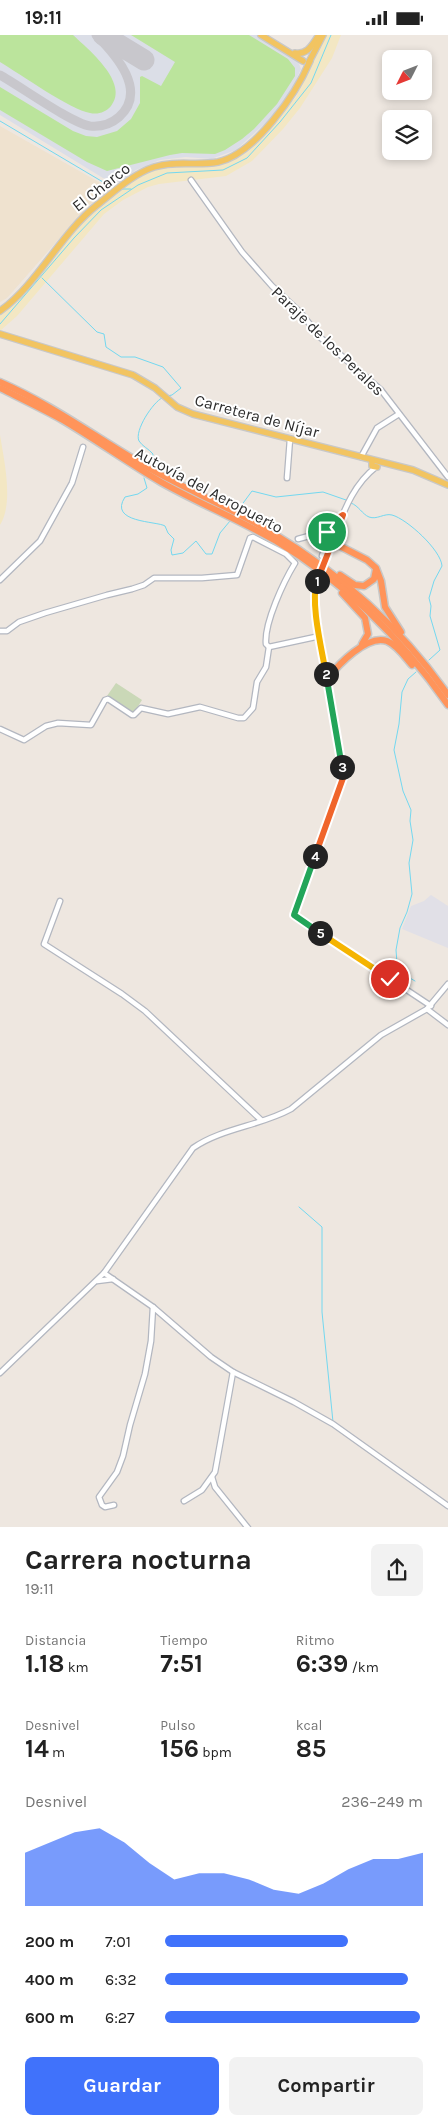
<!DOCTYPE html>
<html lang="es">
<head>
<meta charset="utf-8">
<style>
  body { margin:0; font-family:Karla,sans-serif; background:#f2f2f2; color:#222; height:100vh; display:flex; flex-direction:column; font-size:19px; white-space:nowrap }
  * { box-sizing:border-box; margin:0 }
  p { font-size:16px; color:#767676 }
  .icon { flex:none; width:28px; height:28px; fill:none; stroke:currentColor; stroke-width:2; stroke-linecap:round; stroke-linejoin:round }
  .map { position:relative; height:1492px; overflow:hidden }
  .sheet { display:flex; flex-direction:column; background:#fff; flex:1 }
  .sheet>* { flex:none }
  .needle { width:32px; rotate:228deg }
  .buttons { position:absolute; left:382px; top:15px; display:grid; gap:10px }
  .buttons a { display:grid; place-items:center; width:50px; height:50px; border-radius:8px; background:#fff; box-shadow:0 2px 8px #0003; font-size:25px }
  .pin { position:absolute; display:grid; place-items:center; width:42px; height:42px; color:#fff; margin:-21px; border:2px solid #fff; border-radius:50%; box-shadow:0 1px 5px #0007 }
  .km { position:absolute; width:25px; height:25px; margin:-12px; border-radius:50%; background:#222; color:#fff; font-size:14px; line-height:25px; text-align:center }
  .round { display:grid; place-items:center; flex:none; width:52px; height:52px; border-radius:8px; background:#f2f2f2 }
  .summary { display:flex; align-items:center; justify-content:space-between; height:85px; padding:0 25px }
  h1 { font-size:28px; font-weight:700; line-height:38px }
  .figures { display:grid; grid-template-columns:repeat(3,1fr); gap:8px; height:85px; padding:5px 25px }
  .figures div { display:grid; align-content:center }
  .figures b { font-size:25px; font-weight:700 }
  .figures small { font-size:14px; font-weight:400 }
  .figures p { font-size:14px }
  .chart { height:140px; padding:10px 25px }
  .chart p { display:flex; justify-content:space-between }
  .chart svg { width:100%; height:90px; margin-top:5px; fill:#4072fb; opacity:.7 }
  .primary-button { display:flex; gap:10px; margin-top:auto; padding:10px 25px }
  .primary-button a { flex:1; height:58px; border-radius:8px; background:#4072fb; color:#fff; font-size:20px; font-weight:700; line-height:58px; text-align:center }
  .primary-button a+a { background:#f2f2f2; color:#222 }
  ul { padding:0 25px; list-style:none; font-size:16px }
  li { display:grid; grid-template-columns:80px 60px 1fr; align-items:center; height:38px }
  li i { height:12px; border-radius:6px; background:#4072fb }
  .status { display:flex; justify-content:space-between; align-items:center; height:35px; padding:0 25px; background:#fff; direction:ltr }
  .status svg { height:14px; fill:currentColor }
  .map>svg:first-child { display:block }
</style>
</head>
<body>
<div class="status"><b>19:11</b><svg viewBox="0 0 49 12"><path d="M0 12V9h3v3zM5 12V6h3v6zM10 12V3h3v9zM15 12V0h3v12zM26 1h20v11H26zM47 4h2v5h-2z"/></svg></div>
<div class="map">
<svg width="448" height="1493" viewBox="0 0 448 1493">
  <rect width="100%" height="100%" fill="#eee7e0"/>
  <path fill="#e1e0e7" d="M 431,860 L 448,871 L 448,913 L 402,894 L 411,871 L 424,866 Z"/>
  <path fill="#efe2cf" d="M 0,91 L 111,154 L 86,173 L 7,263 L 0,267 Z"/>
  <path fill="#dbdee7" d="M 0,0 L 258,0 L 297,24 L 301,34 L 292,54 L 271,83 L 236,115 L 211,124 L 186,122 L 160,125 L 136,135 L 120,147 L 103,143 L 0,80 Z"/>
  <g fill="#bbe49c">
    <path d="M 0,0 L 73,0 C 88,14 130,48 111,71 C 106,77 98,80 90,78 C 71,75 20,39 0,27 Z"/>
    <path d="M 131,0 L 249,0 L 288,24 L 295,33 L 295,41 L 277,69 L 254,94 L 242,104 L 225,115 L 215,119 L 182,118 L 170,120 L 107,136 L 87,127 L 0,75 L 0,52 L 73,96 L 86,101 L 97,102 L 117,96 L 131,84 L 140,68 L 140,42 L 142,41 L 161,51 L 175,27 Z"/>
  </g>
  <g fill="#f3e7c3">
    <path d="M 326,0 L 341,0 L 332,23 L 300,73 L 283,94 L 252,126 L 226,141 L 159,149 L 148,152 L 123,165 L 104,179 L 17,281 L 0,296 L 0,280 L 11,270 L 80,189 L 92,177 L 137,143 L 149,137 L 165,132 L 218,130 L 243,118 L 296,62 Z"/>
    <path d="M 0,400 C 4,425 14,468 0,490 Z"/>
  </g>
  <path fill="#cad8b7" d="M 116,648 L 142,665 L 133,679 L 107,661 Z"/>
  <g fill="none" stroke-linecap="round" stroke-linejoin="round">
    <g stroke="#73d8f0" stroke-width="1">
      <path d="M 0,86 L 108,150 L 116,153"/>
      <path d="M 122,154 L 131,154"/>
      <path d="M 42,243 L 97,297 L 104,299 L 106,312 L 121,322 L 135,322 L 163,332 L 181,353 L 172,360 L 167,361"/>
      <path d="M 0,289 L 74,203 L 101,175 L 138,150 L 167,138 L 223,135 L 247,123 L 280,87 L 311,48 L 331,0"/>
      <path d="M 151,430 L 153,419 C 149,414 142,411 139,406 C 134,396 153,367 162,363"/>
      <path d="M 144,443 L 147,453 L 138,459 L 125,462 C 108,488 157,486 165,491 L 168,498 L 174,504 L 171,515 L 172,520 L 183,518 L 196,506 L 206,519 L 212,519 L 220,498 L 230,486"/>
      <path d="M 351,468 C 359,471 362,479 369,482 C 377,485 384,478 392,480 C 407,484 441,515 442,531 L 434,546 L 429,563 L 431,571 L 430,581 L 440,615 L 429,625"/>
      <path d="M 238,475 L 252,456 L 276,462 L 323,457 L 346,465"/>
      <path d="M 415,946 L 403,939 L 397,928 L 396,915 L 400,893 L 407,877 L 412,859 L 409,828 L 413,805 L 410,786 L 411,775 L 403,756 L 394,715 L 399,689 L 402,657 L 408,644 L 416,637"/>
      <path d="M 299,1172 L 322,1192 L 322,1277 L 333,1387"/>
    </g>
    <path stroke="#c8c7cc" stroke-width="9" d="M 0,40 C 20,51 71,88 90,91 C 101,92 111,89 119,82 C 148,56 116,20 96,0"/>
    <path stroke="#c8c7cc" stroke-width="21" d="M 103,0 L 144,25"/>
    <g stroke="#b3b7c0" stroke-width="7">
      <g id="minor">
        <path d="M 191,145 L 242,217 L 272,251 L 300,277 L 321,303 L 381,355 L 448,442"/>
        <path d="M 361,422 L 377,393 L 399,379"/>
        <path d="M 287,443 L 290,404"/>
        <path d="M 336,496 C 345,473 355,448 376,432"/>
        <path d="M 298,504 L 331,495 L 341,481"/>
        <path d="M 322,521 L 331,495"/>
        <path d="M 0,545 L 40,506 L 72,448 L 83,412"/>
        <path d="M 317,547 L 314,556 L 315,571 L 343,737 L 340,751 L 294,880 L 431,971"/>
        <path d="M 0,596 L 7,596 L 19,587 L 45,578 L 107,560 L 132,554 L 144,550 L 154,543 L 202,543 L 237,540 L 250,503 L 253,502 L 286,519 L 295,528 C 284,546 264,588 266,609 L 269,612"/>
        <path d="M 0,694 L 24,705 L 46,691 L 58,688 L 91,690 L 105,665 L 108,664 L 132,680 L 134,680 L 141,673 L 168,679 L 200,672 L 238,683 L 244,683 L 253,673 L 257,647 L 266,632 L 269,612 L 320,601"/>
        <path d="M 60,866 L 44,909 L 122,959 L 145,976 L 261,1085"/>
        <path d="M 427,974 L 448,990"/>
        <path d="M 104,1238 L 153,1272 L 211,1322 L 233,1337 L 294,1367 L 333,1389 L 448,1471"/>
        <path d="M 97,1246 L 113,1244"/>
        <path d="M 0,1338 L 104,1238 L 193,1113 C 222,1093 260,1091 291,1074 L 381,1000 L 427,974 L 448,949"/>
        <path d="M 212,1442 L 215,1452 L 248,1493"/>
        <path d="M 184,1466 L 202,1455 L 215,1437 L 233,1337"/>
        <path d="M 114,1470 L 105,1472 L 102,1470 L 99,1462 L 117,1437 L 123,1421 L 130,1390 L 145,1339 L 151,1306 L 153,1272"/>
      </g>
    </g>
    <g stroke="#c8c8c8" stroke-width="8">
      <g id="major">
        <path d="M 261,0 L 303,26"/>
        <path d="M 295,18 C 308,20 312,10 319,0"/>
        <path d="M 309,27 L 323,0"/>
        <path d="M 0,276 C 37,250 61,198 97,170 C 115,156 133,139 154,132 C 175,125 197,131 218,127 C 255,119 296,59 310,26"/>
        <path d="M 0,299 L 133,340 L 155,353 L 177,372 L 193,379 L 413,435 L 448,450"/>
        <path d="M 372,426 L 372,431 L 377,432"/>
      </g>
    </g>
    <g stroke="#c8c8c8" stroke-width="9">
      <g id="highway">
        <path d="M 0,347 C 55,371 102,407 154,436 C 192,457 233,474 271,497 C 341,539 402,594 448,660"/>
        <path d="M 0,353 C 20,363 41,373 61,384 C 95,404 127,427 161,447 C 198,468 238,484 276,506 C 344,547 402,604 448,670"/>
        <path d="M 337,494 L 337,502 L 341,511"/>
        <path d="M 332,507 L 367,525 L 376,533 L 381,546 L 385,572 L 401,597"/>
        <path d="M 340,540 L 355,550 L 364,551 L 374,544 L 376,534"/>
        <path d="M 342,558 L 365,583 L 368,599 L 362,609"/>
        <path d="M 327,644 C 338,630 367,599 387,606 C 397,610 405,622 412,630"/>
      </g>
    </g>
    <use href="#minor" stroke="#fff" stroke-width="4.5"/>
    <use href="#major" stroke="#f2c461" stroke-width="5.5"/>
    <use href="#highway" stroke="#ff945a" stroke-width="6"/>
    <g stroke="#b3b7c0" stroke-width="7" stroke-linecap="butt">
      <path id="minor-bridge" d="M 317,547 L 329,516"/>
    </g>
    <use href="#minor-bridge" stroke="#fff" stroke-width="4.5"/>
  </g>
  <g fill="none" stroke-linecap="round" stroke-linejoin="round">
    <g stroke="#fff" stroke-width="10">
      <path id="split-1" d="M 317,546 L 343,480 C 335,484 335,493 327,497"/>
    </g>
    <g stroke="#fff" stroke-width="10">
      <path id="split-2" d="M 317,546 C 310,568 322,615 326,639"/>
    </g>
    <g stroke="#fff" stroke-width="10">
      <path id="split-3" d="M 326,639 L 342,732"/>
    </g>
    <g stroke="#fff" stroke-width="10">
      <path id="split-4" d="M 315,821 L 343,743 L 342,732"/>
    </g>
    <g stroke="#fff" stroke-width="10">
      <path id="split-5" d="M 315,821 L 294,880 L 320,898"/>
    </g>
    <g stroke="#fff" stroke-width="10">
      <path id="split-6" d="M 320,898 L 390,944"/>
    </g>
    <use href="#split-1" stroke="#f0652b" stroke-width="6"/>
    <use href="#split-2" stroke="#f5b400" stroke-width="6"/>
    <use href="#split-3" stroke="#22a559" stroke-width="6"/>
    <use href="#split-4" stroke="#f0652b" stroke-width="6"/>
    <use href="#split-5" stroke="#22a559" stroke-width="6"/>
    <use href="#split-6" stroke="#f5b400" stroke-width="6"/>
  </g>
  <g text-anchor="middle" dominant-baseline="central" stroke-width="4" stroke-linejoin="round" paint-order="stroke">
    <g font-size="16" fill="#2d2d2d" stroke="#fff">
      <text transform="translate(101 152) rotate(-38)">El Charco</text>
      <text transform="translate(328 306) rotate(44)">Paraje de los Perales</text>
      <text transform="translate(257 381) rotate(15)">Carretera de Níjar</text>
      <text transform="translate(209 455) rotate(28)">Autovía del Aeropuerto</text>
    </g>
  </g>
</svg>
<div class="buttons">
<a><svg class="needle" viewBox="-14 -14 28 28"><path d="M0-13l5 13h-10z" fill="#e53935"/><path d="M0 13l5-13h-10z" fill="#767676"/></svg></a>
<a><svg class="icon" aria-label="layers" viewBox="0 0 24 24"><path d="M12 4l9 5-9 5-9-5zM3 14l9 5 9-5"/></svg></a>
</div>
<div class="pin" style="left:327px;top:497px;background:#1e9e55"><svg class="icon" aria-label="arrive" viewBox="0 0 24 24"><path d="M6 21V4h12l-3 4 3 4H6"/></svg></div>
<div class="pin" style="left:390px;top:944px;background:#d93025"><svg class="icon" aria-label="check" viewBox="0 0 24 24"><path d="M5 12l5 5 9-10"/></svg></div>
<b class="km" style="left:317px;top:546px">1</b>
<b class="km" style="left:326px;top:639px">2</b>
<b class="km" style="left:342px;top:732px">3</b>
<b class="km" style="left:315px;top:821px">4</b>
<b class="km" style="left:320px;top:898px">5</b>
</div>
<section class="sheet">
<div class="summary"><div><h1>Carrera nocturna</h1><p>19:11</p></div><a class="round"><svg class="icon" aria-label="share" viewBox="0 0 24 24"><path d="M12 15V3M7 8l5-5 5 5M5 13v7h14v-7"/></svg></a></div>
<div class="figures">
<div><p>Distancia</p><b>1.18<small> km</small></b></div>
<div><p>Tiempo</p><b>7:51</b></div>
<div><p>Ritmo</p><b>6:39<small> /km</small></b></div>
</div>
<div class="figures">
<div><p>Desnivel</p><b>14<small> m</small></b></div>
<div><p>Pulso</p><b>156<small> bpm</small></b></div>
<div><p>kcal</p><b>85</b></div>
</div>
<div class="chart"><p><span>Desnivel</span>236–249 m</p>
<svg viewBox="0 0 160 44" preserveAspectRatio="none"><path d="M0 44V18L10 13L20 8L30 6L40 13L50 23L60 31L70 28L80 28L90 31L100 36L110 38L120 33L130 26L140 21L150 21L160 18V44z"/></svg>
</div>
<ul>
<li><b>200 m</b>7:01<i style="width:71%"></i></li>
<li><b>400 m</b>6:32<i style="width:94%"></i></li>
<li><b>600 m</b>6:27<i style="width:99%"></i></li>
</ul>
<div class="primary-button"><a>Guardar</a><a>Compartir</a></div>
</section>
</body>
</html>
